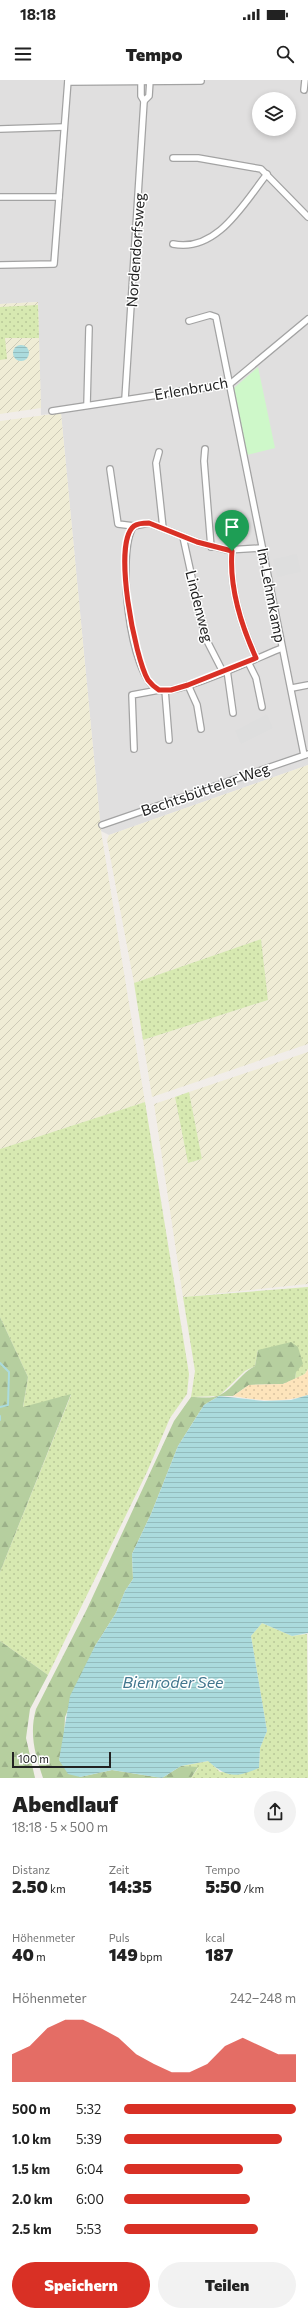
<!DOCTYPE html>
<html lang="de">
<head>
<meta charset="utf-8">
<style>
  body { margin:0; font-family:Commissioner,sans-serif; background:#f2f2f2; color:#222; height:100vh; display:flex; flex-direction:column; font-size:15px; white-space:nowrap }
  * { box-sizing:border-box; margin:0 }
  p { font-size:13px; color:#767676 }
  .icon { flex:none; width:22px; height:22px; fill:none; stroke:currentColor; stroke-width:2; stroke-linecap:round; stroke-linejoin:round }
  .map { position:relative; height:1698px; overflow:hidden }
  .panel { display:flex; flex-direction:column; background:#fff; flex:1 }
  .panel>* { flex:none }
  .tools { position:absolute; left:252px; top:12px; display:grid; gap:8px }
  .tools a { display:grid; place-items:center; width:44px; height:44px; border-radius:50%; background:#fff; box-shadow:0 2px 6px #0003; font-size:20px }
  .scale { position:absolute; left:12px; bottom:10px; width:99px; box-sizing:border-box; padding-left:4px; border:2px solid #222; border-top:0; font-size:11px; line-height:14px; white-space:nowrap; color:#222; -webkit-text-stroke:3px #fff; paint-order:stroke }
  .pin { position:absolute; display:grid; place-items:center; width:34px; height:34px; color:#fff; margin:-41px -17px; border-radius:50% 50% 50% 0; rotate:-45deg; box-shadow:0 0 4px #0007 }
  .pin .icon { rotate:45deg }
  .round { display:grid; place-items:center; flex:none; width:42px; height:42px; border-radius:21px; background:#f2f2f2 }
  .summary { display:flex; align-items:center; justify-content:space-between; height:68px; padding:0 12px }
  h1 { font-size:22px; font-weight:800; line-height:30px }
  .metrics { display:grid; grid-template-columns:repeat(3,1fr); gap:6px; height:68px; padding:4px 12px }
  .metrics div { display:grid; align-content:center }
  .metrics b { font-size:17px; font-weight:800 }
  .metrics small { font-size:11px; font-weight:400 }
  .metrics p { font-size:11px }
  .chart { height:112px; padding:8px 12px }
  .chart p { display:flex; justify-content:space-between }
  .chart svg { width:100%; height:72px; margin-top:4px; fill:#d93025; opacity:.7 }
  .cta { display:flex; gap:8px; margin-top:auto; padding:8px 12px }
  .cta a { flex:1; height:46px; border-radius:24px; background:#d93025; color:#fff; font-size:16px; font-weight:800; line-height:46px; text-align:center }
  .cta a+a { background:#f2f2f2; color:#222 }
  ul { padding:0 12px; list-style:none; font-size:13px }
  li { display:grid; grid-template-columns:64px 48px 1fr; align-items:center; height:30px }
  li i { height:10px; border-radius:5px; background:#d93025 }
  .status { display:flex; justify-content:space-between; align-items:center; height:28px; padding:0 20px; background:#fff; direction:ltr }
  .status svg { height:11px; fill:currentColor }
  header { display:flex; justify-content:space-between; align-items:center; height:52px; padding:0 12px; background:#fff; font-size:18px; font-weight:800 }
  .map>svg:first-child { display:block }
</style>
</head>
<body>
<div class="status"><b>18:18</b><svg viewBox="0 0 49 12"><path d="M0 12V9h3v3zM5 12V6h3v6zM10 12V3h3v9zM15 12V0h3v12zM26 1h20v11H26zM47 4h2v5h-2z"/></svg></div>
<header><svg class="icon" aria-label="menu" viewBox="0 0 24 24"><path d="M4 6h16M4 12h16M4 18h16"/></svg>Tempo<svg class="icon" aria-label="search" viewBox="0 0 24 24"><circle cx="10" cy="10" r="6"/><path d="M15 15l6 6"/></svg></header>
<div class="map">
<svg width="308" height="1698" viewBox="0 0 308 1698">
  <defs>
    <pattern id="farmland-furrows" width="10" height="10" patternUnits="userSpaceOnUse"><rect width="10" height="10" fill="#efecd5"/><path d="M-1 1l2-2M0 10L10 0M9 11l2-2" fill="none" stroke="#cdcab7"/></pattern>
    <pattern id="grass-dots" width="8" height="8" patternUnits="userSpaceOnUse"><rect width="8" height="8" fill="#d7e9b1"/><path d="M2 2h.1M6 6h.1" fill="none" stroke="#b8c898" stroke-width="1.8" stroke-linecap="round"/></pattern>
    <pattern id="forest-firs" width="22" height="20" patternUnits="userSpaceOnUse"><rect width="22" height="20" fill="#b6cf9f"/><path d="M5 1l3.5 6h-7zM16 11l3.5 6h-7z" fill="#9cb189"/></pattern>
    <pattern id="sand-dots" width="8" height="8" patternUnits="userSpaceOnUse"><rect width="8" height="8" fill="#fde4bb"/><path d="M2 2h.1M6 6h.1" fill="none" stroke="#d9c3a0" stroke-width="1.8" stroke-linecap="round"/></pattern>
    <pattern id="water-rules" width="6" height="5" patternUnits="userSpaceOnUse"><rect width="6" height="5" fill="#abdbdd"/><path d="M0 2.5h6" fill="none" stroke="#93bcbd"/></pattern>
  </defs>
  <rect width="100%" height="100%" fill="#f1ede9"/>
  <path fill="#e0dfdf" fill-rule="evenodd" d="M 0,0 L 308,0 L 308,685 L 109,755 L 101,751 L 61,333 L 41,335 L 38,222 L 0,224 ZM 259,19 L 289,19 L 289,49 L 259,49 Z"/>
  <g fill="url(#farmland-furrows)">
    <path d="M 38,222 L 41,328 L 0,334 L 0,224 Z"/>
    <path d="M 61,333 L 101,751 L 145,1022 L 0,1069 L 0,341 Z"/>
    <path d="M 308,685 L 308,964 L 152,1017 L 143,960 L 268,920 L 261,859 L 134,903 L 107,760 L 109,755 Z"/>
    <path d="M 308,972 L 308,1204 L 183,1217 L 154,1024 L 175,1017 L 188,1083 L 202,1079 L 189,1012 Z"/>
  </g>
  <g fill="url(#grass-dots)">
    <path d="M 38,225 L 39,258 L 5,258 L 7,279 L 0,280 L 0,227 Z"/>
    <path d="M 261,859 L 268,920 L 143,960 L 134,903 Z"/>
    <path d="M 189,1012 L 202,1079 L 188,1083 L 175,1017 Z"/>
    <path d="M 145,1022 L 189,1294 L 187,1314 L 170,1338 L 147,1392 L 48,1595 L 0,1561 L 0,1492 L 71,1315 L 23,1328 L 28,1297 L 0,1237 L 0,1069 Z"/>
    <path d="M 308,1207 L 308,1289 L 305,1294 L 295,1299 L 296,1292 L 258,1270 L 255,1286 L 245,1291 L 219,1316 L 191,1317 L 195,1291 L 183,1217 Z"/>
    <path d="M 262,1543 L 292,1556 L 307,1554 L 308,1698 L 191,1698 L 198,1688 L 181,1686 L 209,1681 L 220,1692 L 259,1688 L 260,1668 L 267,1651 L 251,1556 Z"/>
  </g>
  <g fill="url(#forest-firs)">
    <path d="M 0,1237 L 28,1297 L 23,1327 L 71,1314 L 0,1492 Z"/>
    <path d="M 291,1262 L 298,1267 L 303,1284 L 296,1292 L 295,1299 L 283,1304 L 249,1305 L 233,1316 L 219,1316 L 204,1325 L 178,1366 L 151,1434 L 132,1474 L 133,1499 L 125,1511 L 116,1533 L 95,1566 L 65,1637 L 64,1659 L 59,1680 L 80,1697 L 112,1690 L 162,1698 L 181,1686 L 198,1687 L 191,1698 L 43,1698 C 35,1674 29,1654 36,1629 L 87,1529 L 174,1341 L 191,1317 C 199,1317 213,1319 220,1315 C 234,1308 241,1293 255,1286 L 258,1270 Z"/>
    <path d="M 0,1561 L 48,1595 L 30,1629 L 26,1658 L 35,1698 L 0,1698 Z"/>
  </g>
  <path fill="url(#sand-dots)" d="M 308,1289 L 308,1315 C 282,1323 260,1321 233,1316 L 249,1305 L 283,1304 L 305,1294 Z"/>
  <path fill="#cef8c9" d="M 258,287 L 275,368 L 247,375 L 234,308 Z"/>
  <g fill="#dedede">
    <path d="M 297,474 L 301,492 L 277,497 L 273,479 Z"/>
    <path d="M 267,634 L 273,648 L 241,664 L 235,651 Z"/>
  </g>
  <g fill="url(#water-rules)">
    <circle cx="21" cy="273" r="8"/>
    <path d="M 308,1315 L 308,1553 L 292,1556 L 262,1543 L 251,1556 L 267,1651 L 260,1668 L 259,1688 C 236,1698 227,1698 208,1681 L 181,1686 L 162,1698 L 112,1690 L 80,1697 L 68,1694 L 59,1680 L 70,1616 L 95,1566 L 116,1533 L 125,1511 L 133,1499 L 132,1474 L 151,1434 L 178,1366 L 204,1325 L 219,1316 L 264,1321 L 291,1320 Z"/>
  </g>
  <g fill="none" stroke-linecap="round" stroke-linejoin="round">
    <g stroke="#abdbdd" stroke-width="2">
      <path d="M 0,1283 L 9,1292 L 8,1325 L 0,1327"/>
      <path d="M 0,1336 L 0,1340"/>
    </g>
    <g stroke="#a3a3a3" stroke-width="8">
      <g id="street">
        <path d="M 141,0 L 141,16 L 144,21 L 149,16 L 150,0"/>
        <path d="M 68,2 L 201,1"/>
        <path d="M 304,10 L 305,0"/>
        <path d="M 0,49 L 64,47"/>
        <path d="M 173,78 L 198,78 L 261,89 L 308,137"/>
        <path d="M 0,117 L 59,117"/>
        <path d="M 173,164 C 217,173 244,123 267,94"/>
        <path d="M 0,185 L 54,184 L 68,0"/>
        <path d="M 189,241 L 210,235 L 216,237 L 304,675"/>
        <path d="M 125,319 L 144,21"/>
        <path d="M 87,325 L 89,248"/>
        <path d="M 52,331 L 230,304 L 308,239"/>
        <path d="M 205,369 L 204,381 L 211,467"/>
        <path d="M 159,372 L 156,383 L 163,448"/>
        <path d="M 110,389 L 118,444 L 134,446"/>
        <path d="M 183,457 L 205,557 L 223,592"/>
        <path d="M 262,468 L 227,470 L 197,462 L 149,443 L 134,446 C 116,468 129,599 159,610 C 177,616 261,576 282,568"/>
        <path d="M 232,471 C 229,508 241,545 256,578"/>
        <path d="M 248,582 L 256,598 L 262,627"/>
        <path d="M 227,590 L 233,633"/>
        <path d="M 188,605 L 197,625 L 201,649"/>
        <path d="M 292,608 L 308,605"/>
        <path d="M 165,610 L 169,660"/>
        <path d="M 134,669 L 132,615 L 159,610"/>
        <path d="M 102,745 L 308,674"/>
      </g>
    </g>
    <use href="#street" stroke="#fff" stroke-width="5.5"/>
  </g>
  <g fill="none" stroke-linecap="round" stroke-linejoin="round">
    <g stroke="#fff" stroke-width="8">
      <path id="route" d="M 149,443 L 197,462 L 232,471 C 229,508 241,545 256,578 L 188,605 L 171,610 L 159,610 C 154,607 151,604 148,600 C 135,578 112,463 134,446 C 138,443 144,443 149,443 Z"/>
    </g>
    <use href="#route" stroke="#d93025" stroke-width="5"/>
  </g>
  <g text-anchor="middle" dominant-baseline="central" stroke-width="3" stroke-linejoin="round" paint-order="stroke">
    <g font-size="15" fill="#222" stroke="#fff">
      <text transform="translate(135 170) rotate(-86)">Nordendorfsweg</text>
      <text transform="translate(191 308) rotate(-10)">Erlenbruch</text>
      <text transform="translate(272 515) rotate(79)">Im Lehmkamp</text>
      <text transform="translate(200 526) rotate(76)">Lindenweg</text>
      <text transform="translate(205 709) rotate(-19)">Bechtsbütteler Weg</text>
    </g>
    <g font-size="16" font-style="italic" fill="#43778f" stroke="#fff">
      <text x="173" y="1601">Bienroder See</text>
    </g>
  </g>
</svg>
<div class="tools">
<a><svg class="icon" aria-label="layers" viewBox="0 0 24 24"><path d="M12 4l9 5-9 5-9-5zM3 14l9 5 9-5"/></svg></a>
</div>
<div class="scale">100 m</div>
<div class="pin" style="left:232px;top:471px;background:#1e9e55"><svg class="icon" aria-label="arrive" viewBox="0 0 24 24"><path d="M6 21V4h12l-3 4 3 4H6"/></svg></div>
</div>
<section class="panel">
<div class="summary"><div><h1>Abendlauf</h1><p>18:18 · 5 × 500 m</p></div><a class="round"><svg class="icon" aria-label="share" viewBox="0 0 24 24"><path d="M12 15V3M7 8l5-5 5 5M5 13v7h14v-7"/></svg></a></div>
<div class="metrics">
<div><p>Distanz</p><b>2.50<small> km</small></b></div>
<div><p>Zeit</p><b>14:35</b></div>
<div><p>Tempo</p><b>5:50<small> /km</small></b></div>
</div>
<div class="metrics">
<div><p>Höhenmeter</p><b>40<small> m</small></b></div>
<div><p>Puls</p><b>149<small> bpm</small></b></div>
<div><p>kcal</p><b>187</b></div>
</div>
<div class="chart"><p><span>Höhenmeter</span>242–248 m</p>
<svg viewBox="0 0 160 44" preserveAspectRatio="none"><path d="M0 44V27L10 22L20 11L30 6L40 6L50 11L60 17L70 27L80 33L90 38L100 38L110 33L120 22L130 17L140 22L150 27L160 27V44z"/></svg>
</div>
<ul>
<li><b>500 m</b>5:32<i style="width:100%"></i></li>
<li><b>1.0 km</b>5:39<i style="width:92%"></i></li>
<li><b>1.5 km</b>6:04<i style="width:69%"></i></li>
<li><b>2.0 km</b>6:00<i style="width:73%"></i></li>
<li><b>2.5 km</b>5:53<i style="width:78%"></i></li>
</ul>
<div class="cta"><a>Speichern</a><a>Teilen</a></div>
</section>
</body>
</html>
